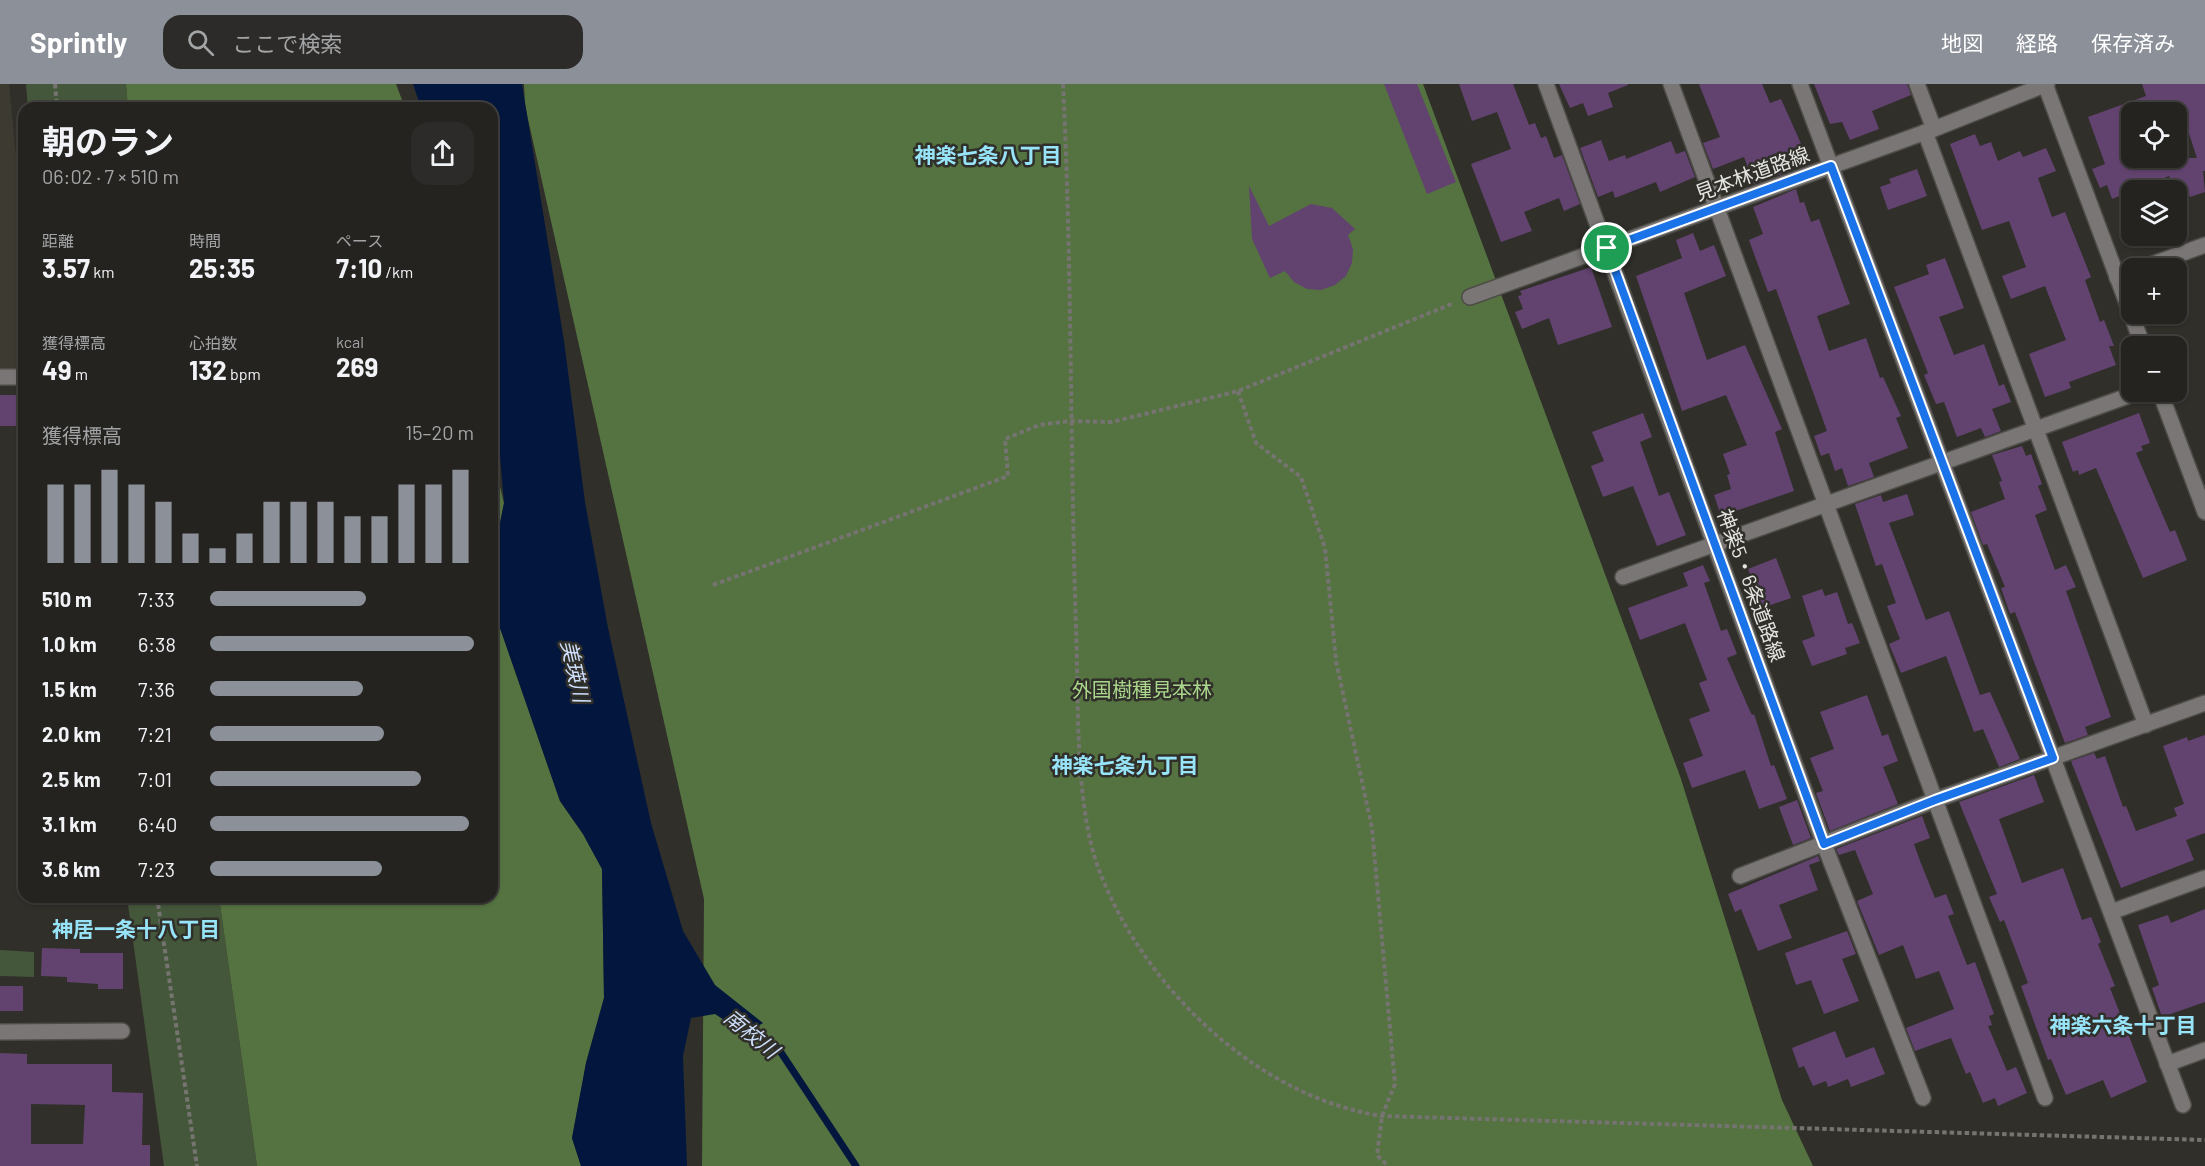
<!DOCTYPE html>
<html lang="ja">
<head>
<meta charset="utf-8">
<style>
  body { margin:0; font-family:Barlow,"Noto Sans JP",sans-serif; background:#2c2b29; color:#f1f3f6; height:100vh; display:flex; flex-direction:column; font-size:22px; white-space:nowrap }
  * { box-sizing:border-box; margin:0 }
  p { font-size:20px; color:#a3a4a5 }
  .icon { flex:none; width:33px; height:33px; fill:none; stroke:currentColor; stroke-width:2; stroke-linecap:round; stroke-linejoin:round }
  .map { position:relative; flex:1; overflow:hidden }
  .sheet { position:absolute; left:18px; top:18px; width:480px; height:801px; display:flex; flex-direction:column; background:#242320; border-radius:18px; box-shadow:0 2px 4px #0004,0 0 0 2px #41403e }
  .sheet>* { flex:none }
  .fabs { position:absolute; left:2121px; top:18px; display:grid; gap:12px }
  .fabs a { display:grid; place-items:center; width:66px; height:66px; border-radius:12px; background:#242320; box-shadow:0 2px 4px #0004,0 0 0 2px #41403e; font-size:30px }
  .pin { position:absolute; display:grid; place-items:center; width:51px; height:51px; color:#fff; margin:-26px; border:3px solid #fff; border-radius:50%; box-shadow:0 2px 6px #0007 }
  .round { display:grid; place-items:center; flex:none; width:63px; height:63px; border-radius:18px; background:#2c2b29 }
  .head { display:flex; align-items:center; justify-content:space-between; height:102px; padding:0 24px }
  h1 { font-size:33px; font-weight:700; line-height:45px }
  .figures { display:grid; grid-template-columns:repeat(3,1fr); gap:9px; height:102px; padding:6px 24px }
  .figures div { display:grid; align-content:center }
  .figures b { font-size:26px; font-weight:700 }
  .figures small { font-size:16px; font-weight:400 }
  .figures p { font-size:16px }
  .chart { height:168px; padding:12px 24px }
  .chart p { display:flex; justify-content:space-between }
  .chart svg { width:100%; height:108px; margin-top:6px; stroke:#8c9099; stroke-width:6 }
  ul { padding:0 24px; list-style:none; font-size:20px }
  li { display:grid; grid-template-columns:96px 72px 1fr; align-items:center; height:45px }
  li i { height:15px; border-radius:8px; background:#8c9099 }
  header { display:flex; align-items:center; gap:36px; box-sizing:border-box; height:84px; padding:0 30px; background:#8c9099; color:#fff }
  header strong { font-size:28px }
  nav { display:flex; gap:33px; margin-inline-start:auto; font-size:21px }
  .search { width:420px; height:54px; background:#2c2b29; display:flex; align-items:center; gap:15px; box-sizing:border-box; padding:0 21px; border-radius:18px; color:#a3a4a5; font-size:22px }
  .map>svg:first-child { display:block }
</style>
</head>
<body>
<header>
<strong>Sprintly</strong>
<div class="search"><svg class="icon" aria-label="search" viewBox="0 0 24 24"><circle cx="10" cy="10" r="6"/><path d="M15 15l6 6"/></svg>ここで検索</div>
<nav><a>地図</a><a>経路</a><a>保存済み</a></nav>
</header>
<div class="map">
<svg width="2205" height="1082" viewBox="0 0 2205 1082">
  <rect width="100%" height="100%" fill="#302f2a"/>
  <path fill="#3c3a31" d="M 0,0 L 9,0 L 24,156 L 24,293 L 0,293 Z"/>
  <g fill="#45573a">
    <path d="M 26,0 L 126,0 L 128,24 L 28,24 Z"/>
    <path d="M 127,813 L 219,813 L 257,1082 L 164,1082 Z"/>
    <path d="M 0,866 L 34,868 L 34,893 L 0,892 Z"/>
  </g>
  <g fill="#557241">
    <path d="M 126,0 L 396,0 L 405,24 L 128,24 Z"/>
    <path d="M 524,0 L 1423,0 L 1680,692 L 1782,1016 L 1813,1082 L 702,1082 L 704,815 L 525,22 Z"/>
    <path d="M 492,370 L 504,419 L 498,449 L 500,544 L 560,717 L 583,750 L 602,785 L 604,914 L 586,979 L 572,1054 L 581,1082 L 257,1082 L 219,813 L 492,813 Z"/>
  </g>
  <path fill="#03173e" d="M 413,0 L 522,0 L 564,257 L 585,418 L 608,544 L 651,739 L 683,847 L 715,901 L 763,939 L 745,950 L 715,930 L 691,934 L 683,972 L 687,1082 L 581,1082 L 572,1054 L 586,979 L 604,914 L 602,785 L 583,750 L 560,717 L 500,544 L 498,449 L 504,419 L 499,360 L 492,332 L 492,24 L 421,24 Z"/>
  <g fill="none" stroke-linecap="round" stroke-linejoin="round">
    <path stroke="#03173e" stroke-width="7" d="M 746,942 L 778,964 L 856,1082"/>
  </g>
  <g fill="#62436f" fill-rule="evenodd">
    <path d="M 1384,0 L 1417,0 L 1456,98 L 1427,110 Z"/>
    <path d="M 1459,0 L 1513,0 L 1529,41 L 1535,39 L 1541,54 L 1546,52 L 1554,74 L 1562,71 L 1580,120 L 1564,127 L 1559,114 L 1524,128 L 1532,147 L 1501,158 L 1471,80 L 1511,65 L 1497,28 L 1472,37 Z"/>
    <path d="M 1559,0 L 1628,0 L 1628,1 L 1608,9 L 1613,23 L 1588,32 L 1583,19 L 1570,24 Z"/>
    <path d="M 1699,0 L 1762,0 L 1770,19 L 1781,15 L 1807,73 L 1787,81 L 1790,87 L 1754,100 L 1744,73 L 1713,85 L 1703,59 L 1720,53 Z"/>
    <path d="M 1814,0 L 1907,0 L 1911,11 L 1872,27 L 1879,45 L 1850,56 L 1842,38 L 1830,40 Z"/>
    <path d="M 2142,0 L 2205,0 L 2205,87 L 2203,87 L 2205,108 L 2190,113 L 2188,108 L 2176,112 L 2176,106 L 2174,106 L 2169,92 L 2112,115 L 2107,101 L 2100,104 L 2092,85 L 2105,80 L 2088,33 L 2146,12 ZM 2179,19 L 2197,74 L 2132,74 L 2132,28 L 2152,28 Z"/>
    <path d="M 1975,50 L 1980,62 L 1991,58 L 1998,77 L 2020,67 L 2023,73 L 2046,64 L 2056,87 L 2038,94 L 2052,133 L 2065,128 L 2091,193 L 2085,196 L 2100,238 L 2104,236 L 2114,262 L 2109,262 L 2116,281 L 2069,298 L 2071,304 L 2045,313 L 2029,270 L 2066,256 L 2045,202 L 2011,215 L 2002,192 L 2026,183 L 2009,137 L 1982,146 L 1950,60 Z"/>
    <path d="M 1601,56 L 1609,77 L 1625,71 L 1626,75 L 1671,57 L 1676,70 L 1685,67 L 1695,93 L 1660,108 L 1656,98 L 1615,114 L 1613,107 L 1598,113 L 1580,64 Z"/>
    <path d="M 1917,85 L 1927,112 L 1888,126 L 1880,103 L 1891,99 L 1889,95 Z"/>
    <path d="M 1249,102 L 1269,142 L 1311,120 L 1332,124 L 1355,145 L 1348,151 L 1353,165 L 1352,179 L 1346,192 L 1335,201 L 1321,206 L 1307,205 L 1294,198 L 1285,187 L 1270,194 L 1252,155 Z"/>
    <path d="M 1796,105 L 1800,119 L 1804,118 L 1811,138 L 1819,135 L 1850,220 L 1817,232 L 1829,267 L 1866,254 L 1880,294 L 1883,293 L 1901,332 L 1896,334 L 1908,364 L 1869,379 L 1874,393 L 1848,402 L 1842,384 L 1835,387 L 1829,369 L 1821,372 L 1814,352 L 1827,347 L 1776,205 L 1768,208 L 1749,156 L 1763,150 L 1753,123 Z"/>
    <path d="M 1693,149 L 1700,167 L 1714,161 L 1726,192 L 1684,209 L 1707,276 L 1745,261 L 1782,345 L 1775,348 L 1794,407 L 1721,432 L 1714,411 L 1731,405 L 1727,391 L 1730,390 L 1723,370 L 1747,361 L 1726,311 L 1682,327 L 1636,192 L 1682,174 L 1676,156 Z"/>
    <path d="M 1945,174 L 1964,224 L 1939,233 L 1954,271 L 1984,260 L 1999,302 L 2004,300 L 2011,318 L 1992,325 L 2001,347 L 1985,353 L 1981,344 L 1957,353 L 1944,318 L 1936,320 L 1924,291 L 1928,289 L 1894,203 L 1929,190 L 1926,181 Z"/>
    <path d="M 1591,183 L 1612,243 L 1558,261 L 1549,234 L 1522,245 L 1515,228 L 1523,225 L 1518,212 L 1522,211 L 1520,207 Z"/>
    <rect x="0" y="311" width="24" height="31"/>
    <path d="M 1643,329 L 1652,353 L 1640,358 L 1659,412 L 1669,408 L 1686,451 L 1657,462 L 1633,402 L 1603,413 L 1591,382 L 1604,377 L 1592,348 Z"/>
    <path d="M 2139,329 L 2150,359 L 2141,362 L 2143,366 L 2136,369 L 2170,448 L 2175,446 L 2187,476 L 2143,494 L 2096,384 L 2079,391 L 2078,386 L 2073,388 L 2062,358 Z"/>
    <path d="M 2022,362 L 2026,372 L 2031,370 L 2042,400 L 2038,402 L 2047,426 L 2035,431 L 2055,486 L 2066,481 L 2076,503 L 2066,507 L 2111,633 L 2085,643 L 2088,651 L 2065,659 L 2015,528 L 2010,530 L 2001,504 L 2005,503 L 1987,460 L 1983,461 L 1971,428 L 2005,415 L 1999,398 L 2002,397 L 1992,371 Z"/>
    <path d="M 1907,410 L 1914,431 L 1889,439 L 1926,536 L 1949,527 L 1980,611 L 1990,608 L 2020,675 L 1999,683 L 1983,645 L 1974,648 L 1946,572 L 1901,589 L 1889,560 L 1900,555 L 1887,522 L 1896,519 L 1882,480 L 1876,482 L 1855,420 L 1881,411 L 1883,418 Z"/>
    <path d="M 1776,474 L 1791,514 L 1762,524 L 1748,485 Z"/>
    <path d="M 1703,481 L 1710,497 L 1704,499 L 1721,547 L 1727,545 L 1737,570 L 1727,574 L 1749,625 L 1752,631 L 1754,630 L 1771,682 L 1774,681 L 1787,715 L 1759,725 L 1745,686 L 1692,704 L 1683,679 L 1703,672 L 1689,635 L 1710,627 L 1699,599 L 1707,596 L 1685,539 L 1640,556 L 1628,524 L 1688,502 L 1683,489 Z"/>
    <path d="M 1822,505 L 1825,512 L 1837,508 L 1848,540 L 1852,539 L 1860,559 L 1845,564 L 1847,570 L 1812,582 L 1802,557 L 1815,552 L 1802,512 Z"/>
    <path d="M 1867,611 L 1882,652 L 1888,650 L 1898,677 L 1883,683 L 1898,720 L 1830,747 L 1816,709 L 1823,707 L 1810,674 L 1834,665 L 1820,628 Z"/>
    <path d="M 2205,651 L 2205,749 L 2186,756 L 2194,776 L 2121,804 L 2071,677 L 2094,669 L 2097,675 L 2105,672 L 2123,723 L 2126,722 L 2136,747 L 2177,732 L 2174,724 L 2184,720 L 2163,662 L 2187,653 L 2188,657 Z"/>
    <path d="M 2034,691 L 2044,718 L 1999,735 L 2022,799 L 2063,784 L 2082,836 L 2091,833 L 2101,858 L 2098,860 L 2115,902 L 2110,904 L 2147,998 L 2111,1014 L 2103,996 L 2066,1011 L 2051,975 L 2048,976 L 2021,902 L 2028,899 L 2004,836 L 2000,838 L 1989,813 L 1997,810 L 1959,718 Z"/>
    <path d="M 1797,716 L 1811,754 L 1793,761 L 1779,723 Z"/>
    <path d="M 1922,732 L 1930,754 L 1914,760 L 1920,777 L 1935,814 L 1946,810 L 1954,830 L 1948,832 L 1967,881 L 1975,878 L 1994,930 L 1989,932 L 1992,941 L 1988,942 L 2007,987 L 2016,983 L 2027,1009 L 1998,1022 L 1995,1014 L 1983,1019 L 1970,988 L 1966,990 L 1951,954 L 1915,967 L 1906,944 L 1954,925 L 1939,887 L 1916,895 L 1903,861 L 1879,871 L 1857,817 L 1873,810 L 1855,766 L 1839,771 L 1836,765 Z"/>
    <path d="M 1818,772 L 1820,777 L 1809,781 L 1818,806 L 1779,821 L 1792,854 L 1758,867 L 1741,825 L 1735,828 L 1728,810 Z"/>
    <path d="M 2205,825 L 2205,918 L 2162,933 L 2152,904 L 2159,901 L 2138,841 L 2168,831 L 2171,839 Z"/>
    <path d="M 1847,847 L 1856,870 L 1842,875 L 1859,917 L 1824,930 L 1811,896 L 1796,901 L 1785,869 Z"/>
    <path d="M 42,864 L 80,865 L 80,869 L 123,869 L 123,905 L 98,905 L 98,900 L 67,898 L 67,893 L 41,892 Z"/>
    <rect x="0" y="902" width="23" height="25"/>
    <path d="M 1835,947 L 1846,974 L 1874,963 L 1885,990 L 1851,1003 L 1848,995 L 1828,1003 L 1826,997 L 1813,1002 L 1804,982 L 1799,984 L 1792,964 Z"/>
    <path d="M 0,969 L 27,970 L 27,980 L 112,980 L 112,1008 L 143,1009 L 142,1061 L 150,1061 L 150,1082 L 0,1082 ZM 31,1020 L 85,1021 L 83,1060 L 31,1060 Z"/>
  </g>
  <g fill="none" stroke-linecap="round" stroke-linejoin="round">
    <g stroke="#4d4c47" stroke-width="18">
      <g id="minor">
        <path d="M 1546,0 L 1824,760 L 1923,1014"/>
        <path d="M 1671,0 L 2045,1014"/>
        <path d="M 1800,0 L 2183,1021"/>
        <path d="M 1917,0 L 1934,45"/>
        <path d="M 2045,0 L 2143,262"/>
        <path d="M 1925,48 L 2146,641"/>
        <path d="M 2142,184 L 2205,161"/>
        <path d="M 2117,194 L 2132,188"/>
        <path d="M 1470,213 L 1934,45 L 2047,0"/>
        <path d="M 0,293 L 24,293"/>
        <path d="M 2160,308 L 2205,428"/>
        <path d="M 1623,493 L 2139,308"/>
        <path d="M 1740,792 L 1935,716 L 2205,619"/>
        <path d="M 2111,828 L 2205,794"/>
        <path d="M 0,948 L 122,947"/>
        <path d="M 2167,980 L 2205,966"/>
      </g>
    </g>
    <g stroke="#757470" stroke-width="4" stroke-dasharray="4.5 3" stroke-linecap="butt">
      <path d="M 55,0 L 57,24"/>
      <path d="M 1063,0 C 1072,181 1070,363 1076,545 C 1079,617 1074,719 1099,786 C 1143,902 1256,1013 1382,1032 L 2205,1056"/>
      <path d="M 1238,307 L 1256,359 L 1301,393 L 1325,464 L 1336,577 L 1372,744 L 1395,1000 L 1382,1032 L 1377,1071 L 1388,1082"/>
      <path d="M 713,501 L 1008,392 L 1005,355 L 1039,341 L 1070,337 L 1112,338 L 1238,307 L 1454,219"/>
      <path d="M 157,813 L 197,1082"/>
    </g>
    <use href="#minor" stroke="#797675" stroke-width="15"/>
  </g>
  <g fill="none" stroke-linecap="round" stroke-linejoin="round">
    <g stroke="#fff" stroke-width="12">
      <path id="route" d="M 1831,82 L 2053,674 L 1935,716 L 1824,760 L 1607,164 Z"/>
    </g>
    <use href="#route" stroke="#1a73e8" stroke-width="8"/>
  </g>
  <g text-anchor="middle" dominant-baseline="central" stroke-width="5" stroke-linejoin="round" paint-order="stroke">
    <g font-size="20" fill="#e5e5e2" stroke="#302f2a">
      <text transform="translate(1752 89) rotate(-20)">見本林道路線</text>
      <text transform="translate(1752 501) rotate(70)">神楽5・6条道路線</text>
    </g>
    <g font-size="20" fill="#aad78c" stroke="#302f2a">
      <text x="1142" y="605">外国樹種見本林</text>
    </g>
    <g font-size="21" font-weight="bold" fill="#97e3f7" stroke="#302f2a">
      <text x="988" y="70">神楽七条八丁目</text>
      <text x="1125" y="680">神楽七条九丁目</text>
      <text x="136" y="844">神居一条十八丁目</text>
      <text x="2123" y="940">神楽六条十丁目</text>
    </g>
    <g font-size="21" font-style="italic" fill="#cddefb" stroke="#302f2a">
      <text transform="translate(576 587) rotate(77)">美瑛川</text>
      <text transform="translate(752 949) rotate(39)">南校川</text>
    </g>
  </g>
</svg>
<div class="fabs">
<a><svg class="icon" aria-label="locate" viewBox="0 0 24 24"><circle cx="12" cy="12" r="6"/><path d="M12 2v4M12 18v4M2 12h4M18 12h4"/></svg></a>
<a><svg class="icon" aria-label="layers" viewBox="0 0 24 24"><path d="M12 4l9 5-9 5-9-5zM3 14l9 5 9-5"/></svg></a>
<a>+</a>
<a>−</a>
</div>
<div class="pin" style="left:1607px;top:164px;background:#1e9e55"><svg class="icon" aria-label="arrive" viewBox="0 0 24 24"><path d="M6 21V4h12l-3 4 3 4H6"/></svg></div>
<section class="sheet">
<div class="head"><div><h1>朝のラン</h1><p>06:02 · 7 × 510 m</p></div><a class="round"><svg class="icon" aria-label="share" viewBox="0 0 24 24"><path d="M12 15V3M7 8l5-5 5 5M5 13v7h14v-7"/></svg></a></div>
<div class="figures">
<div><p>距離</p><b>3.57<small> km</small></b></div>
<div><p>時間</p><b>25:35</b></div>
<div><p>ペース</p><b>7:10<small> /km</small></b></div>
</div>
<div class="figures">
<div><p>獲得標高</p><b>49<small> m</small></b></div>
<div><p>心拍数</p><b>132<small> bpm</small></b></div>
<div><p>kcal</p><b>269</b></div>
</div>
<div class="chart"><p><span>獲得標高</span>15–20 m</p>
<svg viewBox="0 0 160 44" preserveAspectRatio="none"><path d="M5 44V12M15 44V12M25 44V6M35 44V12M45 44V19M55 44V32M65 44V38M75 44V32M85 44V19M95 44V19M105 44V19M115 44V25M125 44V25M135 44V12M145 44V12M155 44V6"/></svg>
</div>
<ul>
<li><b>510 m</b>7:33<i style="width:59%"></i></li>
<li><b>1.0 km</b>6:38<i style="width:100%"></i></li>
<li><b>1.5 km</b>7:36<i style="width:58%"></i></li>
<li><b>2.0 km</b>7:21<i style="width:66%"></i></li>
<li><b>2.5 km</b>7:01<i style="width:80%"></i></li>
<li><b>3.1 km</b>6:40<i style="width:98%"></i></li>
<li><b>3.6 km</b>7:23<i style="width:65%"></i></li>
</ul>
</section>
</div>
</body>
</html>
